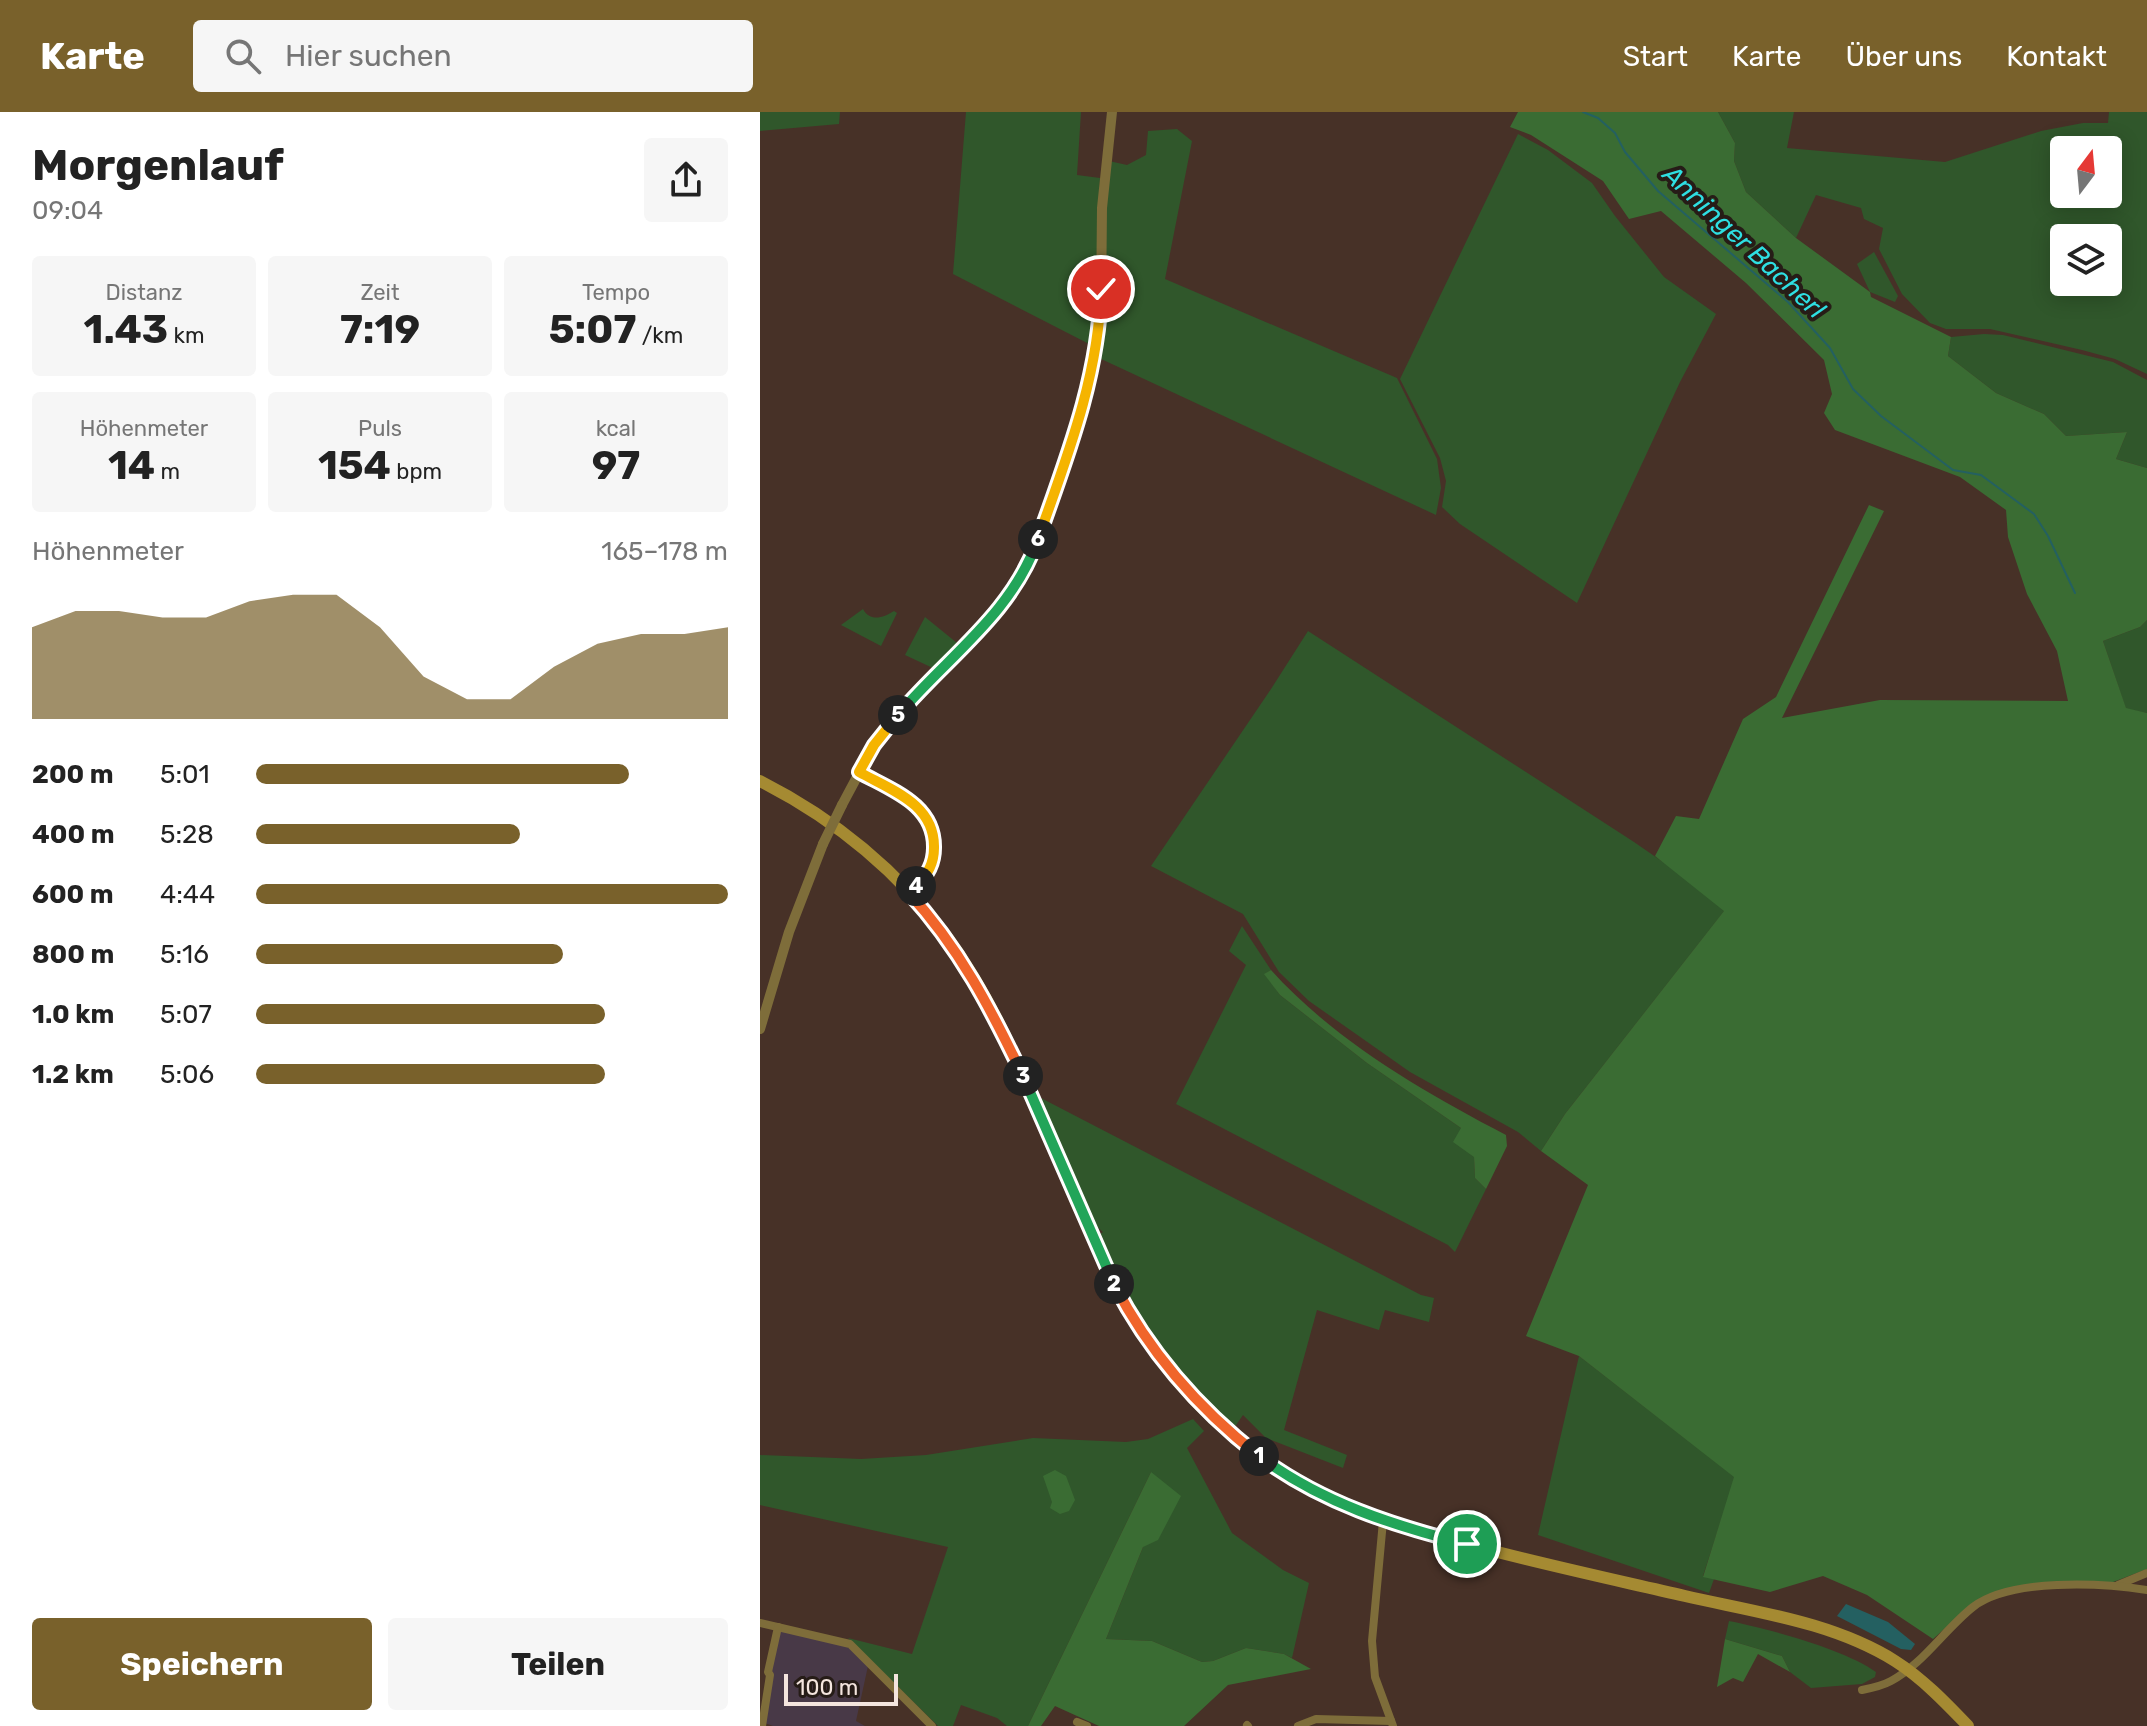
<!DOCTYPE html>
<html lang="de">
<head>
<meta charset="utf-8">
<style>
  body { margin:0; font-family:Rubik,sans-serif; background:#f6f6f6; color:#222; height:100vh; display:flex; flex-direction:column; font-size:30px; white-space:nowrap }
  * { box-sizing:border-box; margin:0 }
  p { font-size:26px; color:#767676 }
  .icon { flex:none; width:44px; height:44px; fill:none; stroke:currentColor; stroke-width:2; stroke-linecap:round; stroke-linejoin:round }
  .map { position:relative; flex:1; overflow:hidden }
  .sheet { display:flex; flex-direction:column; background:#fff; width:760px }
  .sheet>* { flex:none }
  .needle { width:52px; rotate:16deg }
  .buttons { position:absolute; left:1290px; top:24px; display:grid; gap:16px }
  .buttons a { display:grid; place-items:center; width:72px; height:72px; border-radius:8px; background:#fff; box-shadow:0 4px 20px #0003; font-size:40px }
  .scale { position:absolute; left:24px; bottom:20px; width:114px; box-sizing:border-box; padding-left:8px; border:4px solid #f4e5de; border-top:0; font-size:22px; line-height:28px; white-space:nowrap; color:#f4e5de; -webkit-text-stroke:6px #261c17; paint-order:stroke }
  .pin { position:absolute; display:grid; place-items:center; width:68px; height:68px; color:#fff; margin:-34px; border:4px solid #fff; border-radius:50%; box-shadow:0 2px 8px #0007 }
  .km { position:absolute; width:40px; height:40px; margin:-20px; border-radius:50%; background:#222; color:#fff; font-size:22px; line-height:40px; text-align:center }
  .round { display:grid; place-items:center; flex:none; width:84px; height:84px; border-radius:8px; background:#f6f6f6 }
  .summary { display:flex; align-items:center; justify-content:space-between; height:136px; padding:0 32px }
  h1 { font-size:44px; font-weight:700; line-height:60px }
  .metrics { display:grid; grid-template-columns:repeat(3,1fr); gap:12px; height:136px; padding:8px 32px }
  .metrics div { display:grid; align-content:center; border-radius:8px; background:#f6f6f6; text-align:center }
  .metrics b { font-size:40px; font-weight:700 }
  .metrics small { font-size:22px; font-weight:400 }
  .metrics p { font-size:22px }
  .chart { height:224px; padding:16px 32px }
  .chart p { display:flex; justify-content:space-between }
  .chart svg { width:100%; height:144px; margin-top:8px; fill:#79612b; opacity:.7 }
  .primary-button { display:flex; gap:16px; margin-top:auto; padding:16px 32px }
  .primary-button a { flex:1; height:92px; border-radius:8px; background:#79612b; color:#fff; font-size:32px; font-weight:700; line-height:92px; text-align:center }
  .primary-button a+a { background:#f6f6f6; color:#222 }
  ul { padding:0 32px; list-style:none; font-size:26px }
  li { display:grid; grid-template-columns:128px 96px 1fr; align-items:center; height:60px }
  li i { height:20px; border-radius:10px; background:#79612b }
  header { display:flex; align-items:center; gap:48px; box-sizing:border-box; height:112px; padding:0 40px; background:#79612b; color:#fff }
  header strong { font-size:38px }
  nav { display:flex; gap:44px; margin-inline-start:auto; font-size:28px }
  .search { width:560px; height:72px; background:#f6f6f6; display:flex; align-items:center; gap:20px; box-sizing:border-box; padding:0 28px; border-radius:8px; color:#767676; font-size:30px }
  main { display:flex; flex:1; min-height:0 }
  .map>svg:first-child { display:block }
</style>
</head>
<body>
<header>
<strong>Karte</strong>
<div class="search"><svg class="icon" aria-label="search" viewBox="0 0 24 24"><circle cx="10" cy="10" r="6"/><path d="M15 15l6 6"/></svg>Hier suchen</div>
<nav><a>Start</a><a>Karte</a><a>Über uns</a><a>Kontakt</a></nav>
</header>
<main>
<section class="sheet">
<div class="summary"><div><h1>Morgenlauf</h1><p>09:04</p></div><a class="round"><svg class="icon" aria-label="share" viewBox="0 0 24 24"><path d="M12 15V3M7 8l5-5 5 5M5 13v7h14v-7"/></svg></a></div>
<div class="metrics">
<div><p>Distanz</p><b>1.43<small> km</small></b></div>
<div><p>Zeit</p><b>7:19</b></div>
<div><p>Tempo</p><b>5:07<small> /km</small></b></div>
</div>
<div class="metrics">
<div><p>Höhenmeter</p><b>14<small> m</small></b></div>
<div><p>Puls</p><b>154<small> bpm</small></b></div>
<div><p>kcal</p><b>97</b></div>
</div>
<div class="chart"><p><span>Höhenmeter</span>165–178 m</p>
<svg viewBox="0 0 160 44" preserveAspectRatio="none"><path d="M0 44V16L10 11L20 11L30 13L40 13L50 8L60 6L70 6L80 16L90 31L100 38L110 38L120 28L130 21L140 18L150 18L160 16V44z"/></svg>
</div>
<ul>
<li><b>200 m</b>5:01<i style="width:79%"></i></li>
<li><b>400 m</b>5:28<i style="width:56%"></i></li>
<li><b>600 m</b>4:44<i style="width:100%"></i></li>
<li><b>800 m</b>5:16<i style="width:65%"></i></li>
<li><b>1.0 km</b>5:07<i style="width:74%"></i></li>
<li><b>1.2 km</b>5:06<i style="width:74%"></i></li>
</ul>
<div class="primary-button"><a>Speichern</a><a>Teilen</a></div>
</section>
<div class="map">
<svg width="1387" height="1614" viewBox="0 0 1387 1614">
  <rect width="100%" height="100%" fill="#473127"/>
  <path fill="#483947" d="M 16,1517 L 85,1532 L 108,1554 L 96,1609 L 105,1614 L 13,1614 L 5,1611 Z"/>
  <g fill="#30572b" fill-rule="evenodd">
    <path d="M 0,0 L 80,0 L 79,12 L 0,19 Z"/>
    <path d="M 206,0 L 321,0 L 317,63 L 340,66 L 333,234 L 193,162 Z"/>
    <path d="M 958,0 L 1034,0 L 1027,36 L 1185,50 L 1281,19 L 1323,11 L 1348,11 L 1349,0 L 1387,0 L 1387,262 L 1355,247 L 1322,238 L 1230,217 L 1186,217 L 1170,211 L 1142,182 L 1119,137 L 1123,116 L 1104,107 L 1101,96 L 1056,83 L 1036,126 L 986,80 L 974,49 L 975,31 ZM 1304,38 L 1348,38 L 1348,82 L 1304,82 ZM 1304,126 L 1348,126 L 1348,170 L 1304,170 Z"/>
    <path d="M 417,17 L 432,29 L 405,167 L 637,266 L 677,347 L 681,376 L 676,403 L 339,246 L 349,49 L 367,53 L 386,43 L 388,19 Z"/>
    <path d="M 758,22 L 788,38 L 832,71 L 855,104 L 904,165 L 956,202 L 920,270 L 817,491 L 700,412 L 682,395 L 686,369 L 680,346 L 640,267 Z"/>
    <path d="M 1114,140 L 1138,184 L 1135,190 L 1110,180 L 1097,152 Z"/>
    <path d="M 1224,222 L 1243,223 L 1353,250 L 1387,268 L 1387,356 L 1356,347 L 1367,320 L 1306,324 L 1284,302 L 1236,281 L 1188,244 L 1191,225 Z"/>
    <path d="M 103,497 C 110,510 123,506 134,499 L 137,501 L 121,534 L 81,513 Z"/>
    <path d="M 165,505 L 197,531 L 198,535 L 175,557 L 145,543 Z"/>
    <path d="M 1387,508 L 1387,601 L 1366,597 L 1343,529 L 1380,515 Z"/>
    <path d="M 548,519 L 874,730 L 916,759 L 965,798 L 805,1002 L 781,1039 L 758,1020 L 650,960 L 549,889 L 519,860 L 483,802 L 391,754 L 511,577 Z"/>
    <path d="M 482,814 L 511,858 L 505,862 L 520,883 L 607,951 L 701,1016 L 714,1045 L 715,1066 L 726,1077 L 695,1140 L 688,1133 L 416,992 L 486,853 L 469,839 Z"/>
    <path d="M 279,985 L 661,1183 L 674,1186 L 669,1210 L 625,1198 L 619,1218 L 557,1198 L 524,1318 L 587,1343 L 583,1356 L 506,1326 L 483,1303 L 474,1316 C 428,1277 353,1181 339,1123 L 343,1120 L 333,1111 Z"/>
    <path d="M 819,1244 L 975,1365 L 943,1464 L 954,1467 L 949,1481 L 778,1423 Z"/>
    <path d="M 433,1307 L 444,1319 L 427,1336 L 472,1421 L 523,1458 L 549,1471 L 532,1546 L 524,1542 L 486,1536 L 453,1549 L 442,1550 L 392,1529 L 346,1527 L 383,1435 L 391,1360 L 268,1614 L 247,1614 L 237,1606 L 201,1593 L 193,1614 L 178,1614 L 88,1526 L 152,1542 L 188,1435 L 0,1393 L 0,1343 L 101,1347 L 166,1343 L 273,1326 L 366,1330 L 388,1327 Z"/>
    <path d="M 969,1509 C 1009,1517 1084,1537 1116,1560 L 1115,1565 L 1102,1572 L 1051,1576 L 1030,1560 L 1022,1544 L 965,1527 Z"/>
  </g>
  <g fill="#3a6c33">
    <path d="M 758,0 L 958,0 L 975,31 L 974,49 L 986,80 L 1036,126 L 1110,180 L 1111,185 L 1191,225 L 1188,244 L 1236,281 L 1284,302 L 1306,324 L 1367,320 L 1356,347 L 1387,356 L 1387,508 L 1380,515 L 1343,529 L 1366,596 L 1387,601 L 1387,1457 L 1348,1472 L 1248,1478 L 1208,1496 L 1173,1527 L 1107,1483 L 1063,1464 L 1010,1480 L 943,1465 L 974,1365 L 819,1244 L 766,1224 L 828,1073 L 781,1039 L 805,1002 L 964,799 L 895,744 L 916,704 L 939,707 L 983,607 L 1016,585 L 1109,393 L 1124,399 L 1022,606 L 1120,588 L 1308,589 L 1297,539 L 1267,482 L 1248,425 L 1246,398 L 1200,365 L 1075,318 L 1064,301 L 1072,282 L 1064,248 L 986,171 L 901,99 L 869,107 L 843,69 L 771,23 L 750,15 Z"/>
    <path d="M 511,858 C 575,929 662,979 746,1023 L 747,1034 L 726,1077 L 715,1066 L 714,1045 L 693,1030 L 701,1016 L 607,951 L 520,883 L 504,862 Z"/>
    <path d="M 295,1358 L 306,1364 L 315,1388 L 309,1399 L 300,1402 L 290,1396 L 292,1390 L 283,1364 Z"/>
    <path d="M 391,1360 L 421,1384 L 398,1428 L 383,1435 L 346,1527 L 392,1529 L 442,1550 L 453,1549 L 486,1536 L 524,1542 L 551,1557 L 468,1573 L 424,1614 L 339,1614 L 295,1594 L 281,1614 L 268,1614 Z"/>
    <path d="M 965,1527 L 1022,1544 L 1030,1560 L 998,1542 L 983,1570 L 973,1566 L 957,1575 Z"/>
  </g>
  <path fill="#246061" d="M 1086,1492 L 1128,1510 L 1155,1532 L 1151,1538 L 1141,1537 L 1077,1504 Z"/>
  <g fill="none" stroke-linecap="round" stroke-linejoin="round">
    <path stroke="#246061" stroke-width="2" d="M 823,0 L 838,6 L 855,21 L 865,40 L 898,79 L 1028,190 L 1070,236 L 1093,277 L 1121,304 L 1193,358 L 1221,363 L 1274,402 L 1288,424 L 1315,481"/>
    <g stroke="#7e6d3a" stroke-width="8">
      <path d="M 623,1409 L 612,1529 L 615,1565 L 633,1614"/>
      <path d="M 1358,1473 L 1387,1461"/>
      <path d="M 0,1511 L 90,1532 L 172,1614"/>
      <path d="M 1102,1578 C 1112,1576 1122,1574 1131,1569 C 1163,1552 1185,1517 1213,1495 C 1251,1466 1341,1471 1387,1478"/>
      <path d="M 317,1610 L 327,1614"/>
      <path d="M 487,1613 L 488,1614"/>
      <path d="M 2,1614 L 10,1563 L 8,1560 L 18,1515"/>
      <path d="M 538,1614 L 556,1607 L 631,1609"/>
    </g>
    <g stroke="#7e6d3a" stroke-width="10">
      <path d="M 82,693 L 114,633 L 127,615 L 247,488 L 263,463 L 277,432 L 310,333 L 336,240 L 341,196 L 342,96 L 352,0"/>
      <path d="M 0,917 L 29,820 L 63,732"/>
    </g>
    <g stroke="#a58a32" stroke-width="12">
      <path d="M 99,660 C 117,670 137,678 153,690 C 175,707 182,741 166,763 C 162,770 154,775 148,780"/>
      <path d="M 0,669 C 73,706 138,759 187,825 C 243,901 276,995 313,1082 C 350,1168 393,1259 468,1319 C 501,1347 538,1371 578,1390 C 622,1411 670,1423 718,1435 C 786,1453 856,1468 925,1484 C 995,1500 1073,1510 1135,1549 C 1162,1566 1186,1591 1208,1614"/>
    </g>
    <path stroke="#7e6d3a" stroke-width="10" d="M 63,732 L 82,693"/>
  </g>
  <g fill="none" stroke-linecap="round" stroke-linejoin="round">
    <g stroke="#fff" stroke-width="16">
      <path id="split-1" d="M 499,1344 C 560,1390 634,1414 707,1432"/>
    </g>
    <g stroke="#fff" stroke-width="16">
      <path id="split-2" d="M 354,1172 C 389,1240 439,1297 499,1344"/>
    </g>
    <g stroke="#fff" stroke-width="16">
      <path id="split-3" d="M 263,964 L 354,1172"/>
    </g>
    <g stroke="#fff" stroke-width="16">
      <path id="split-4" d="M 156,774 L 148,780 C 199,835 231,897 263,964"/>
    </g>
    <g stroke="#fff" stroke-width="16">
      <path id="split-5" d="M 138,603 L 114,633 L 99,660 C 131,678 175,692 174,736 C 174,751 167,764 156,774"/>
    </g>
    <g stroke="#fff" stroke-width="16">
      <path id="split-6" d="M 138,603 C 187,545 252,502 278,427"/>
    </g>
    <g stroke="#fff" stroke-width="16">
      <path id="split-7" d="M 278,427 C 307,345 339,264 341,177"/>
    </g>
    <use href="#split-1" stroke="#22a559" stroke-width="10"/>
    <use href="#split-2" stroke="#f0652b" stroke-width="10"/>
    <use href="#split-3" stroke="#22a559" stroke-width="10"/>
    <use href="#split-4" stroke="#f0652b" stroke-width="10"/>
    <use href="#split-5" stroke="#f5b400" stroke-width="10"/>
    <use href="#split-6" stroke="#22a559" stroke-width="10"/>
    <use href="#split-7" stroke="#f5b400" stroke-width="10"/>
  </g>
  <g text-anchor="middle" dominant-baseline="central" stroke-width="8" stroke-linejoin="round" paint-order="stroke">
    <g font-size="26" font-style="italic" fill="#2edfe2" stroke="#261c17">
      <text transform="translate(984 130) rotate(43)">Anninger Bacherl</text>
    </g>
  </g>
</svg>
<div class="buttons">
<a><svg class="needle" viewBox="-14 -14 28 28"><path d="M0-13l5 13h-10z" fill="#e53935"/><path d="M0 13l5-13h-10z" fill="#767676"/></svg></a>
<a><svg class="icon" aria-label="layers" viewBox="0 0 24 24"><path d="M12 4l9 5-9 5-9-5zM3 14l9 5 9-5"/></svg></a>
</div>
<div class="scale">100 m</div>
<div class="pin" style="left:707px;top:1432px;background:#1e9e55"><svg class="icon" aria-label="arrive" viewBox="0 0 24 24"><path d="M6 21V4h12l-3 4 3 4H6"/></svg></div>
<div class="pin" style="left:341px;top:177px;background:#d93025"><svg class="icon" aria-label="check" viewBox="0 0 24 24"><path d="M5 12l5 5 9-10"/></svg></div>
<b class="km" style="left:499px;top:1344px">1</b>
<b class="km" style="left:354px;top:1172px">2</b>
<b class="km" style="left:263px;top:964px">3</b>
<b class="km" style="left:156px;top:774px">4</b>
<b class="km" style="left:138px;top:603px">5</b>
<b class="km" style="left:278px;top:427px">6</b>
</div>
</main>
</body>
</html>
